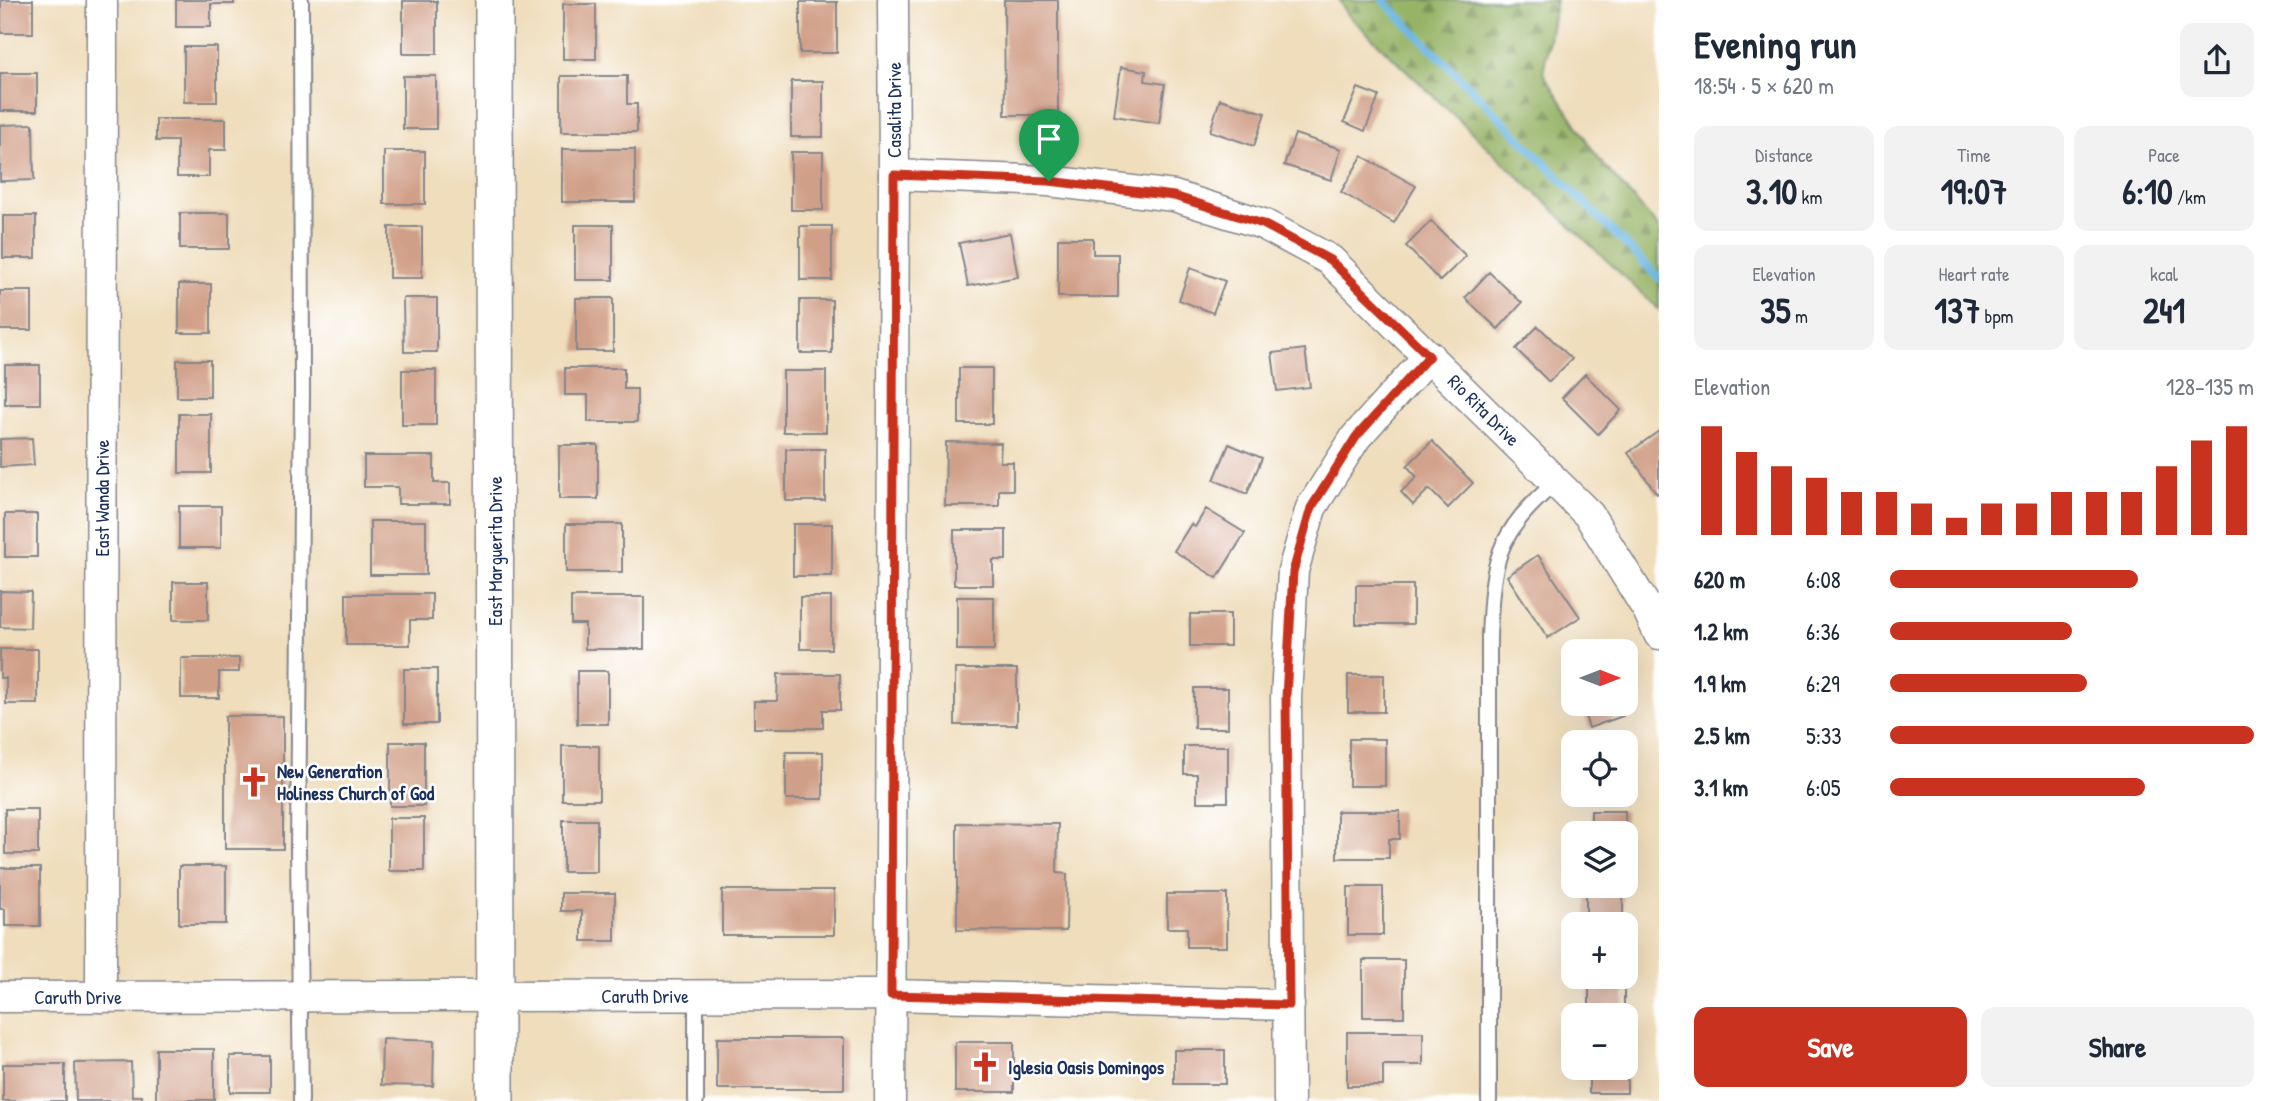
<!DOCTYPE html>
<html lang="en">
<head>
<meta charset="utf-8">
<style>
  body { margin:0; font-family:"Patrick Hand",sans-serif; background:#f2f2f3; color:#1f2937; height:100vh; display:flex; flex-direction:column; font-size:26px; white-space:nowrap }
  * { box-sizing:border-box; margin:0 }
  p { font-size:23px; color:#747a83 }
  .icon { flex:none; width:38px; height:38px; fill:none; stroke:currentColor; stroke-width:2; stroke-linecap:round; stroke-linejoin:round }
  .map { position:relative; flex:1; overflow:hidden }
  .sheet { display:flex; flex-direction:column; background:#fff; width:630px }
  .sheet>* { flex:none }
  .needle { width:46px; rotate:90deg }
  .tools { position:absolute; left:1561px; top:639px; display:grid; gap:14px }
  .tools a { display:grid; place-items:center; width:77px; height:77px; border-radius:14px; background:#fff; box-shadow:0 7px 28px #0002; font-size:35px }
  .pin { position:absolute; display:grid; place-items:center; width:60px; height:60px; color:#fff; margin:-72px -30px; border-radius:50% 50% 50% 0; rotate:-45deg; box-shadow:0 0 7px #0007 }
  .pin .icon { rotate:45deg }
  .round { display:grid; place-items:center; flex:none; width:74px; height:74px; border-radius:14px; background:#f2f2f3 }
  .headline { display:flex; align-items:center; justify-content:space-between; height:119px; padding:0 35px }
  h1 { font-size:38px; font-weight:700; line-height:52px }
  .stats { display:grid; grid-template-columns:repeat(3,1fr); gap:10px; height:119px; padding:7px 35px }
  .stats div { display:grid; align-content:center; border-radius:14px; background:#f2f2f3; text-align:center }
  .stats b { font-size:35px; font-weight:700 }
  .stats small { font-size:19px; font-weight:400 }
  .stats p { font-size:19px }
  .chart { height:196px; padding:14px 35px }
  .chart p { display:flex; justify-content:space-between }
  .chart svg { width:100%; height:126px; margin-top:7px; stroke:#c8321e; stroke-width:6 }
  .cta { display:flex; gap:14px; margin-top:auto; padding:14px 35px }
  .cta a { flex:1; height:80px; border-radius:14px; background:#c8321e; color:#fff; font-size:28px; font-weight:700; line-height:80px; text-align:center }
  .cta a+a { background:#f2f2f3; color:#1f2937 }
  ul { padding:0 35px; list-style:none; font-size:23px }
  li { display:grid; grid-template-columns:112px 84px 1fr; align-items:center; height:52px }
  li i { height:18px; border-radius:9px; background:#c8321e }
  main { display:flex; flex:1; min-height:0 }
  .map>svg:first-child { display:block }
</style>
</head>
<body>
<main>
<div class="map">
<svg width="1659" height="1101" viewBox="0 0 1659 1101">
  <defs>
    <pattern id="forest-firs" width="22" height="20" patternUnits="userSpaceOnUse" patternTransform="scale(1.75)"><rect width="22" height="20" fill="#96b366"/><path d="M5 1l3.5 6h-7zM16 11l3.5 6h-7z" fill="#7a9257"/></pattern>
  </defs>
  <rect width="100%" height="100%" fill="#fff"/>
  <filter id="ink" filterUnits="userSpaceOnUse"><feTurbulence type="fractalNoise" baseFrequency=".0143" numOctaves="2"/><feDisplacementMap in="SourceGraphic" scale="14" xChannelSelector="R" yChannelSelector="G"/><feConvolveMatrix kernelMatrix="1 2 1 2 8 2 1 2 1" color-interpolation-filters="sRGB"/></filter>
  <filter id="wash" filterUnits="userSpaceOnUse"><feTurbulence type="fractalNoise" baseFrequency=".00686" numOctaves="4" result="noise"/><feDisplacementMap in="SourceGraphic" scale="28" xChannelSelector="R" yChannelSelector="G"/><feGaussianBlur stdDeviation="1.57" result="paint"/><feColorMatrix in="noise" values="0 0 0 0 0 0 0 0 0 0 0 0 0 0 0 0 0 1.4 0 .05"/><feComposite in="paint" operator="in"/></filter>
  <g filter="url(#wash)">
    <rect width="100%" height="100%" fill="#efddbb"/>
    <path fill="url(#forest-firs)" stroke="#587162" stroke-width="2" d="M 1339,0 L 1556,0 L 1543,73 L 1600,161 L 1659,228 L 1659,310 L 1347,14 Z"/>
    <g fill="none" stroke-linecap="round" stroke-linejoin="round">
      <path stroke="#68b5e2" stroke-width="8" d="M 1383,0 L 1659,278"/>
    </g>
    <g id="blocks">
      <g fill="#d09f87">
        <rect x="1" y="0" width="32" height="33"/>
        <path d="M 176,0 L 234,0 L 234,4 L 211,4 L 211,27 L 176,27 Z"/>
        <path d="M 1004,0 L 1058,0 L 1058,115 L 1005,115 Z"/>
        <rect x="403" y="1" width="34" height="53"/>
        <rect x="800" y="2" width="37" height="51"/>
        <rect x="563" y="4" width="33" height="55"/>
        <rect x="184" y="47" width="33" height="55"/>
        <path d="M 1121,67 L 1146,71 L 1145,81 L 1165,84 L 1159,123 L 1114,116 Z"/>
        <rect x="0" y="73" width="37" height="38"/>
        <rect x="403" y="76" width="33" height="53"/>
        <path d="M 561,76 L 627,76 L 627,104 L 637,104 L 637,132 L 561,132 Z"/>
        <rect x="791" y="81" width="32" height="56"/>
        <path d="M 1358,88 L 1379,96 L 1365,131 L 1344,122 Z"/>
        <path d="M 1220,99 L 1265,113 L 1254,146 L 1210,131 Z"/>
        <path d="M 156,119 L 226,119 L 226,150 L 209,150 L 209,177 L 177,177 L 177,141 L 156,141 Z"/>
        <path d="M 33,124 L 34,180 L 0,181 L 0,125 Z"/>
        <path d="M 1295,134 L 1341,149 L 1331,180 L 1284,165 Z"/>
        <rect x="562" y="149" width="73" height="53"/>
        <rect x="384" y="151" width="41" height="53"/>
        <rect x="791" y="152" width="32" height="58"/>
        <path d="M 1362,156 L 1416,186 L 1394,223 L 1341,192 Z"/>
        <rect x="180" y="213" width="49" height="36"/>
        <rect x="3" y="216" width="33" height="42"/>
        <path d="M 1431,221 L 1466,256 L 1440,281 L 1406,246 Z"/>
        <rect x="575" y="225" width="38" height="55"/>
        <rect x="800" y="226" width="32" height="54"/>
        <rect x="389" y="227" width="33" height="51"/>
        <path d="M 1010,233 L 1018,277 L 968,286 L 959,243 Z"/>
        <path d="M 1058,238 L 1093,238 L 1093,254 L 1118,254 L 1118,297 L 1058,297 Z"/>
        <path d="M 1190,268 L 1225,281 L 1213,313 L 1179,300 Z"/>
        <path d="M 1489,272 L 1522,303 L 1498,329 L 1465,298 Z"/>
        <rect x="179" y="284" width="32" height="49"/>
        <rect x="0" y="291" width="32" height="39"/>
        <path d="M 403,298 L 437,298 L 437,352 L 404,352 Z"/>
        <rect x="576" y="298" width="37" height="53"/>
        <rect x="800" y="300" width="32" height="53"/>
        <path d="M 1538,326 L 1572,359 L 1549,382 L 1516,349 Z"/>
        <path d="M 1305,349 L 1310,387 L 1277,391 L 1272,353 Z"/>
        <rect x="177" y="360" width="33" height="37"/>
        <rect x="5" y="365" width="35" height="39"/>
        <path d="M 565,368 L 624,368 L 624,389 L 637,389 L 637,422 L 588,422 L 588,395 L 565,395 Z"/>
        <rect x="959" y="368" width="33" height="56"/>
        <rect x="402" y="370" width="34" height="55"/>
        <rect x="783" y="371" width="43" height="61"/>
        <path d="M 1585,374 L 1621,410 L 1598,434 L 1562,398 Z"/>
        <rect x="179" y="414" width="32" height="59"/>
        <path d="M 1659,431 L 1659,492 L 1657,494 L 1628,453 Z"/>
        <path d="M 32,438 L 34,465 L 0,467 L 0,439 Z"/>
        <path d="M 1432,441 L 1473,483 L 1448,508 L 1429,489 L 1413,505 L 1401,492 L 1417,477 L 1407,466 Z"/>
        <path d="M 946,442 L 1001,443 L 1000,462 L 1013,462 L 1013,490 L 999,490 L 999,506 L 945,506 Z"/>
        <path d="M 1229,444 L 1262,458 L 1247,494 L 1214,480 Z"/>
        <rect x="559" y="445" width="39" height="54"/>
        <rect x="786" y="449" width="39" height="52"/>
        <path d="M 364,456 L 434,456 L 434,483 L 450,483 L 450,504 L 398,504 L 398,487 L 364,487 Z"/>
        <rect x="179" y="506" width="42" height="42"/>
        <path d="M 1206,509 L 1245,533 L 1217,578 L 1174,551 L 1191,524 L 1195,527 Z"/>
        <rect x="5" y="514" width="32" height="43"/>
        <rect x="370" y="521" width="56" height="54"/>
        <rect x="566" y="524" width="56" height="48"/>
        <rect x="793" y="524" width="39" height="52"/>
        <path d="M 954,530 L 1006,530 L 1006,560 L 993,560 L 993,585 L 954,585 Z"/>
        <path d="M 1538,555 L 1580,617 L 1548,638 L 1507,576 Z"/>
        <rect x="173" y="582" width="35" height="38"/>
        <rect x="1356" y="585" width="57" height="39"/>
        <path d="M 0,591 L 31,592 L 30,628 L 0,627 Z"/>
        <path d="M 346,594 L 432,594 L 432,620 L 410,620 L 410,645 L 346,645 Z"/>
        <path d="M 571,597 L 644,597 L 644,649 L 585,649 L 585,624 L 571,624 Z"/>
        <rect x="800" y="597" width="31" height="52"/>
        <rect x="957" y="597" width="37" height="53"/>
        <rect x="1190" y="614" width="40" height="32"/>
        <path d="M 0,649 L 38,649 L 38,704 L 6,704 L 6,678 L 0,678 Z"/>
        <path d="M 1573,656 L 1573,680 L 1566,659 Z"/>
        <path d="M 181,658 L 239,658 L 239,672 L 219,672 L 219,698 L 181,698 Z"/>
        <rect x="404" y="669" width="33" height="55"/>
        <rect x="955" y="669" width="62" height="56"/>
        <rect x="577" y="671" width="31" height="53"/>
        <path d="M 778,674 L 840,674 L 840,710 L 823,710 L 823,728 L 754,728 L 754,701 L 777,701 Z"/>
        <rect x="1348" y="675" width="36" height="37"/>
        <rect x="1194" y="688" width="34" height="40"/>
        <path d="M 1581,704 L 1619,704 L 1623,716 L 1589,728 Z"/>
        <rect x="225" y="716" width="58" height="133"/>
        <rect x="1349" y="739" width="36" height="47"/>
        <rect x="390" y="742" width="34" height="64"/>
        <rect x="562" y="746" width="37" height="54"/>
        <path d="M 1184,746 L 1228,746 L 1228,802 L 1197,802 L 1197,774 L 1184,774 Z"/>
        <rect x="786" y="752" width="37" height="47"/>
        <rect x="1583" y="794" width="39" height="3"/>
        <rect x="5" y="809" width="33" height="45"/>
        <path d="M 1337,811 L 1400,811 L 1400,839 L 1389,839 L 1389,858 L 1337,858 Z"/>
        <rect x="1591" y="811" width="34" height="22"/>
        <rect x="389" y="818" width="35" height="53"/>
        <rect x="563" y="820" width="34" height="52"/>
        <path d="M 957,823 L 1058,824 L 1057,873 L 1067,874 L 1066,931 L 957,930 Z"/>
        <rect x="179" y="866" width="47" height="58"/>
        <path d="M 0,868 L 40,868 L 40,926 L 5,926 L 5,909 L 0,909 Z"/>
        <rect x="1348" y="887" width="35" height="48"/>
        <rect x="1586" y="887" width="37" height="37"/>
        <rect x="722" y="890" width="112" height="45"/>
        <path d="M 561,893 L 615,893 L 615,941 L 582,941 L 582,911 L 561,911 Z"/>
        <path d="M 1167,894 L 1227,894 L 1227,947 L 1187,947 L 1187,928 L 1167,928 Z"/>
        <rect x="1363" y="960" width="41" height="57"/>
        <rect x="1589" y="976" width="35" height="39"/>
        <path d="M 1347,1032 L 1423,1032 L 1423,1065 L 1383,1065 L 1383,1086 L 1347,1086 Z"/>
        <rect x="717" y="1038" width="127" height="51"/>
        <path d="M 382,1039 L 434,1041 L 433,1086 L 381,1085 Z"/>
        <rect x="955" y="1042" width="59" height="50"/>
        <rect x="156" y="1049" width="58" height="51"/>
        <rect x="1174" y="1050" width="51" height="34"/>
        <rect x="230" y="1056" width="40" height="36"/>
        <path d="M 131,1062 L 132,1096 L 142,1096 L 143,1101 L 76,1101 L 75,1063 Z"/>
        <rect x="3" y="1064" width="62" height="37"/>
        <rect x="1589" y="1068" width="38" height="25"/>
      </g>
    </g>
  </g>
  <g filter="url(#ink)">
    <use href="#blocks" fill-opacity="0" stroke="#85868c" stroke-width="2"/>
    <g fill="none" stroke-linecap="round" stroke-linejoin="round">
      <g stroke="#85868c" stroke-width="18">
        <g id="service">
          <path d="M 301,0 L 302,390 L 298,847 L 301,1101"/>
          <path d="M 696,996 L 696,1101"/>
          <path d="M 1489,1101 L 1489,636 C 1493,559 1495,535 1556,482"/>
        </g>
      </g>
      <g stroke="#85868c" stroke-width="33">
        <g id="minor">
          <path d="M 894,175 L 1049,181 L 1174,196 L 1263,224 L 1330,260 L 1589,515 L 1648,610 L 1659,634"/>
          <path d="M 0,997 L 891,995 L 1289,1005"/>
          <path d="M 101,997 L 102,0"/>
          <path d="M 890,1101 L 894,175 L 893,0"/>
          <path d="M 1289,1101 L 1286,697 L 1293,571 L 1311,508 L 1356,437 L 1429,356"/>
        </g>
      </g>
      <g stroke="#85868c" stroke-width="40">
        <path id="tertiary" d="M 494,0 L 495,1101"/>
      </g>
      <use href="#service" stroke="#fff" stroke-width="14"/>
      <use href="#minor" stroke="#fff" stroke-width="30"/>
      <use href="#tertiary" stroke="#fff" stroke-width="37"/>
    </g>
  </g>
  <g fill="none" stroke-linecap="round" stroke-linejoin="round" filter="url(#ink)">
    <g stroke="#fff" stroke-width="14">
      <path id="route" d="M 894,175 L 1049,181 L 1174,196 L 1263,224 L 1330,260 L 1429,356 L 1356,437 L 1311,508 L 1293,572 L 1286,697 L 1289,1005 L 891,995 Z"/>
    </g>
    <use href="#route" stroke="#c8321e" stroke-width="9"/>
  </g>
  <defs>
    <g id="church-bare" transform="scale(2.415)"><path d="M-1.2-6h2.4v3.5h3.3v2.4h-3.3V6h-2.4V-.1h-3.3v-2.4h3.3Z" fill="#c8321e" stroke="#fff" stroke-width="2.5" paint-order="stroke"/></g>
  </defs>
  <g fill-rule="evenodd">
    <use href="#church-bare" x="254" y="782"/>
    <use href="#church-bare" x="985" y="1067"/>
  </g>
  <g text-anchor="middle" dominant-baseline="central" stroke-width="5" stroke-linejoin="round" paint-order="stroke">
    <g font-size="19" fill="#1b2f5e" stroke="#fff">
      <text transform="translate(894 110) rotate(-90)">Casalita Drive</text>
      <text transform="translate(1484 410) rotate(45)">Rio Rita Drive</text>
      <text transform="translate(102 498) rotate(-90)">East Wanda Drive</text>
      <text transform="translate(495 551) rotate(-90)">East Marguerita Drive</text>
      <text x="645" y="996">Caruth Drive</text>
      <text x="78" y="997">Caruth Drive</text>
    </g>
    <g font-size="19" font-weight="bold" fill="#1b2f5e" stroke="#fff" text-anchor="start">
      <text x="277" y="771">New Generation<tspan x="277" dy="22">Holiness Church of God</tspan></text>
      <text x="1008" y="1067">Iglesia Oasis Domingos</text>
    </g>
  </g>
</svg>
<div class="tools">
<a><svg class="needle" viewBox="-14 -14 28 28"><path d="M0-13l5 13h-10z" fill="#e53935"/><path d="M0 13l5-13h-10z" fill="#747a83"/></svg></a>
<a><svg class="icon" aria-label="locate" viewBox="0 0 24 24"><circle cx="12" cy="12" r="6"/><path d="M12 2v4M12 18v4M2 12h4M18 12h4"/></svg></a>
<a><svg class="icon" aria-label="layers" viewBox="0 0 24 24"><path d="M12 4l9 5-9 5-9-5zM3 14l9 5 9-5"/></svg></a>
<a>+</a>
<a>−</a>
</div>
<div class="pin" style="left:1049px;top:181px;background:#1e9e55"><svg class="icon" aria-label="arrive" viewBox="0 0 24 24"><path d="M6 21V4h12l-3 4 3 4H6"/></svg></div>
</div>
<section class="sheet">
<div class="headline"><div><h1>Evening run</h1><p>18:54 · 5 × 620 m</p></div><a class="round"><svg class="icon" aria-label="share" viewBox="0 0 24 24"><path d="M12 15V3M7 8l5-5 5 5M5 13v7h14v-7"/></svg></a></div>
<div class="stats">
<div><p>Distance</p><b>3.10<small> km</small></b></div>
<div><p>Time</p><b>19:07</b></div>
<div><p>Pace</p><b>6:10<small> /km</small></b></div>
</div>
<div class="stats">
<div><p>Elevation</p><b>35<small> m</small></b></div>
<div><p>Heart rate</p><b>137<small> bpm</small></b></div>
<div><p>kcal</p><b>241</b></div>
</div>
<div class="chart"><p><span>Elevation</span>128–135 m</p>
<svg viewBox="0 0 160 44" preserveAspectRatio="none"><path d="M5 44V6M15 44V15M25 44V20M35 44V24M45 44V29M55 44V29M65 44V33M75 44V38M85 44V33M95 44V33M105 44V29M115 44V29M125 44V29M135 44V20M145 44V11M155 44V6"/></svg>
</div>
<ul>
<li><b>620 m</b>6:08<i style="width:68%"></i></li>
<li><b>1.2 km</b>6:36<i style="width:50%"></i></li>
<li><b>1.9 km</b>6:29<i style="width:54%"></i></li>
<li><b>2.5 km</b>5:33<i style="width:100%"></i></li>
<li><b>3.1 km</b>6:05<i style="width:70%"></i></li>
</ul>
<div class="cta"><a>Save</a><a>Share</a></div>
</section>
</main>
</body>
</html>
